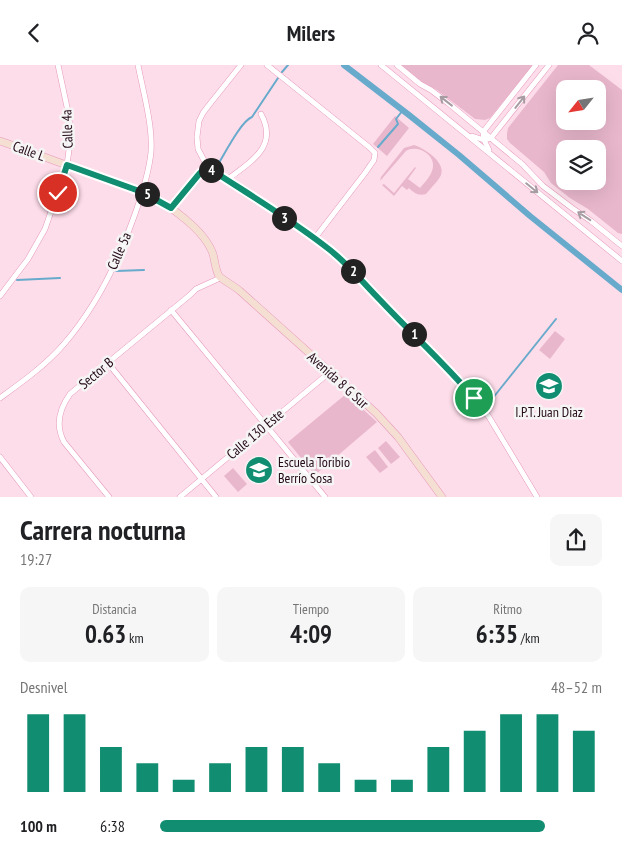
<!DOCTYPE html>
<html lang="es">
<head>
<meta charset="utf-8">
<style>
  body { margin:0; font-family:"PT Sans Narrow",sans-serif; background:#f6f6f6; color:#202124; height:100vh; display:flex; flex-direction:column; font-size:19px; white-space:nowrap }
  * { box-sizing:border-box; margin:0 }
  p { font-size:16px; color:#757577 }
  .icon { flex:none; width:28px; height:28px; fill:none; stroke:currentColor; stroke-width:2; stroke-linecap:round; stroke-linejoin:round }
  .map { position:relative; height:432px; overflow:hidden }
  .drawer { display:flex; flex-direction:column; background:#fff; flex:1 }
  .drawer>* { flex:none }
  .needle { width:32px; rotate:240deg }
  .tools { position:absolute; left:556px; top:15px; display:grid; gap:10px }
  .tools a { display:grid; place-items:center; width:50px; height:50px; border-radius:10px; background:#fff; box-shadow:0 5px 20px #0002; font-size:25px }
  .pin { position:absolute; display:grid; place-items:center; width:42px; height:42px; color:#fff; margin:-21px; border:2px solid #fff; border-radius:50%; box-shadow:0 1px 5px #0007 }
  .km { position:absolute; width:25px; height:25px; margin:-12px; border-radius:50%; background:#222; color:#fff; font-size:14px; line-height:25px; text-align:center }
  .round { display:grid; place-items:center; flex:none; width:52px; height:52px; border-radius:10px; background:#f6f6f6 }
  .summary { display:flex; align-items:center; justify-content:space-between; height:85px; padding:0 20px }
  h1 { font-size:28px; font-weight:700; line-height:38px }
  .stats { display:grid; grid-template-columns:repeat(3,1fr); gap:8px; height:85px; padding:5px 20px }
  .stats div { display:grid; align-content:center; border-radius:10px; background:#f6f6f6; text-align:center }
  .stats b { font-size:25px; font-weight:700 }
  .stats small { font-size:14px; font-weight:400 }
  .stats p { font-size:14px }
  .chart { height:140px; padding:10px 20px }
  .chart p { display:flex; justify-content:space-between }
  .chart svg { width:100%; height:90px; margin-top:5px; stroke:#118d71; stroke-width:6 }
  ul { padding:0 20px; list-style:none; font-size:16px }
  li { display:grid; grid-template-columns:80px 60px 1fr; align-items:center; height:38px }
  li i { height:12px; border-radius:6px; background:#118d71 }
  header { display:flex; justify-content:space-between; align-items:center; height:65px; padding:0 20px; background:#fff; font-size:22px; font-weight:700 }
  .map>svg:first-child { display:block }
</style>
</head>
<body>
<header><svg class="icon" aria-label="back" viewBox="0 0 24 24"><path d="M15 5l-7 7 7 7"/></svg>Milers<svg class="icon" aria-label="person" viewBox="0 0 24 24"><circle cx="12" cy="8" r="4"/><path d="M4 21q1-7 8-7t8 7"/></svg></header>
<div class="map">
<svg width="622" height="432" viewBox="0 0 622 432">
  <rect width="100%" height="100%" fill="#feddea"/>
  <g fill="#e9b7cc" fill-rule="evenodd">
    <path d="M 401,0 L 533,0 L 490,53 L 485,55 L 475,54 L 437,25 L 422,17 Z"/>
    <path d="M 558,0 L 589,0 L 622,25 L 622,169 L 618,168 L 588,144 L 570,133 L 551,118 L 544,107 L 510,78 L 507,74 L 507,68 L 508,63 ZM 565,24 L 598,24 L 598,56 L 565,56 ZM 565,84 L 598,84 L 598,116 L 565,116 Z"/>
    <path d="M 395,51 L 409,63 L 387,91 L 373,79 Z"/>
    <path d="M 414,80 C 424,83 446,97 441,110 C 439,115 430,124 426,129 C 418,131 414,128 409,123 L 407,125 L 402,121 L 394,131 L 382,120 L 384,119 L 394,128 L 415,102 L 416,103 L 408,114 L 420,123 C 425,117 434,108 433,99 C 432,87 415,80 406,86 L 380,116 L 381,112 L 404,83 Z"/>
    <path d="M 555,266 L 565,274 L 550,294 L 539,285 Z"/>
    <path d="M 346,329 L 377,357 L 315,410 L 288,377 Z"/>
    <path d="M 386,376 L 400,392 L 391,399 L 378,383 Z"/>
    <path d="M 375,385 L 388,402 L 380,408 L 366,392 Z"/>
    <path d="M 233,403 L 247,419 L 238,427 L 224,411 Z"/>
  </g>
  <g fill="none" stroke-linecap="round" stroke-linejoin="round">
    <g stroke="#68aacc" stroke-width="2">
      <path d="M 282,7 L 288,0"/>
      <path d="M 378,82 L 398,59 L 396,54 L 403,45"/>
      <path d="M 217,101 C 224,90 241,56 252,52 L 278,13"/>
      <path d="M 116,206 L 144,205"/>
      <path d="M 17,215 L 60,213"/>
      <path d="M 488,339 L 556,254"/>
    </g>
    <path stroke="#68aacc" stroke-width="6" d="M 344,0 L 409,50 L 459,90 L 530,151 L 622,225"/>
    <g stroke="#e699bb" stroke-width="6">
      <g id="street">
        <path d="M 241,0 L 209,40 L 203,48 L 199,56 L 197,72 L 198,84 L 207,101 L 228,114 L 315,173 L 345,198 L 382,237 L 452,308 L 474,333 L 489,352 L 537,432"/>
        <path d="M 267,0 L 369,82 L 375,88 L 374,95 L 365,108 L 315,173"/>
        <path d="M 381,0 L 622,196"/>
        <path d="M 397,0 L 420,19 L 431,25 L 448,38 L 522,99 L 543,121 L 572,143 L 591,156 L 622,181"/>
        <path d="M 472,71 L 484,75 L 491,73 L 549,0"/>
        <path d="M 489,85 L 484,75 L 483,67 L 536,0"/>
        <path d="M 228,114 C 250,97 279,82 261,49"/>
        <path d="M 171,143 L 200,108 L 207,101"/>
        <path d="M 0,231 L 28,194 L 45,164 L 67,100 L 70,77 L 70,61 L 67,42 L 58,0"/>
        <path d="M 171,245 L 325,432"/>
        <path d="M 108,298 L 216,432"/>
        <path d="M 0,333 C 22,317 46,300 64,279 C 96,242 119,195 135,149 C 142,129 149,108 151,87 C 153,61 143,26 138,0"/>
        <path d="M 0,392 L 31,432"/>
        <path d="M 109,432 L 64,377 C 55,360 60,343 70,329 L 190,230 L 196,224 L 220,213"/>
        <path d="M 180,432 L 330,307"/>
      </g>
    </g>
    <g stroke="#e699bb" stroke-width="8">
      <path id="secondary" d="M 0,76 C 29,86 57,97 86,107 C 121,119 156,129 185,154 C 196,163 208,175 213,189 C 215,196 215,204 219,211 C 221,214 236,222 240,226 L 376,348 L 398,372 L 442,432"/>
    </g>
    <use href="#street" stroke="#fff" stroke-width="5"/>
    <use href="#secondary" stroke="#f4dfd2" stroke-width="7"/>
  </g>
  <defs><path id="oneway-shaft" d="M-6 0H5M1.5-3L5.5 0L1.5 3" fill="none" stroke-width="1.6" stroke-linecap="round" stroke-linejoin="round" transform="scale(1.25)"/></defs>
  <g stroke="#a79ca2">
    <use href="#oneway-shaft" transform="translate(446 36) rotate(-142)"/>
    <use href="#oneway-shaft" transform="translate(520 37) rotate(-52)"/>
    <use href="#oneway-shaft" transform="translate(532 123) rotate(39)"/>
    <use href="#oneway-shaft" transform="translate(584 151) rotate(-147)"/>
  </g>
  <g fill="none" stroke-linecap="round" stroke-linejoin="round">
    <g stroke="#fff" stroke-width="10">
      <path id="route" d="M 58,128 L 67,100 L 142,127 L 171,143 L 200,108 L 207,102 C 248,129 291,154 330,185 C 349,200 364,219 381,236 C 412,269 445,299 474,333"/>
    </g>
    <use href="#route" stroke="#118d71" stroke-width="6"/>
  </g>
  <defs>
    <g id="school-disc" transform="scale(1.4375)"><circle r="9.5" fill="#118d71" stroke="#f5f5f5"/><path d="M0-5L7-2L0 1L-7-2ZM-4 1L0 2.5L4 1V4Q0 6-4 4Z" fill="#fff"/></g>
  </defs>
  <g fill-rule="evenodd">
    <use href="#school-disc" x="549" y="321"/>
    <use href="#school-disc" x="259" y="405"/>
  </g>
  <g text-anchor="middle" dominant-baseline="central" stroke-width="5" stroke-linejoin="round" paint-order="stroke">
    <g font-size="14" fill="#230816" stroke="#f5f5f5">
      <text transform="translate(67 64) rotate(-92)">Calle 4a</text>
      <text transform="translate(29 86) rotate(20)">Calle L</text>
      <text transform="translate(119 186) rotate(-66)">Calle 5a</text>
      <text transform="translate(96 308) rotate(-40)">Sector B</text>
      <text transform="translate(338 315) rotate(42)">Avenida 8 G Sur</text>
      <text transform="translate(255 369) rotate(-40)">Calle 130 Este</text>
    </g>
    <g font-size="14" fill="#230816" stroke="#f5f5f5">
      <text x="549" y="347">I.P.T. Juan Diaz</text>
      <text x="278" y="397" text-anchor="start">Escuela Toribio<tspan x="278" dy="16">Berrío Sosa</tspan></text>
    </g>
  </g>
</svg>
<div class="tools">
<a><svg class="needle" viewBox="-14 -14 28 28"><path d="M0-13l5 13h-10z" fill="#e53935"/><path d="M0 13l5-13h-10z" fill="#757577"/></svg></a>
<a><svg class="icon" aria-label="layers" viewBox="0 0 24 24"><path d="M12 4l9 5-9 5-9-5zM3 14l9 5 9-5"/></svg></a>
</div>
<div class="pin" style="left:474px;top:333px;background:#1e9e55"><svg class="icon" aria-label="arrive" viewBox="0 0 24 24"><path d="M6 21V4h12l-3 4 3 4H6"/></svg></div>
<div class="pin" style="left:58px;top:128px;background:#d93025"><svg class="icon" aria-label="check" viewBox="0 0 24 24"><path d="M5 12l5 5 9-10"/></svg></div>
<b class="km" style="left:414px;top:269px">1</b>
<b class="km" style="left:353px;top:206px">2</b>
<b class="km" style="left:284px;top:153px">3</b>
<b class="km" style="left:211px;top:105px">4</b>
<b class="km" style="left:147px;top:129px">5</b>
</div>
<section class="drawer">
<div class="summary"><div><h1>Carrera nocturna</h1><p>19:27</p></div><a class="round"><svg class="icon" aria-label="share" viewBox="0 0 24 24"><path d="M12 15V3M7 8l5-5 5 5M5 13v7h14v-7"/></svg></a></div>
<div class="stats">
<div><p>Distancia</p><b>0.63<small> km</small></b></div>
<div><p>Tiempo</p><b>4:09</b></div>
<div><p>Ritmo</p><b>6:35<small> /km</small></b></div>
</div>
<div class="chart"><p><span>Desnivel</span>48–52 m</p>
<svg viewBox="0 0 160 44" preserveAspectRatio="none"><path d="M5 44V6M15 44V6M25 44V22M35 44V30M45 44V38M55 44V30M65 44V22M75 44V22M85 44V30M95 44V38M105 44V38M115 44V22M125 44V14M135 44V6M145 44V6M155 44V14"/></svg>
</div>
<ul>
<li><b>100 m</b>6:38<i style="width:87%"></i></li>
</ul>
</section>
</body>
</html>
